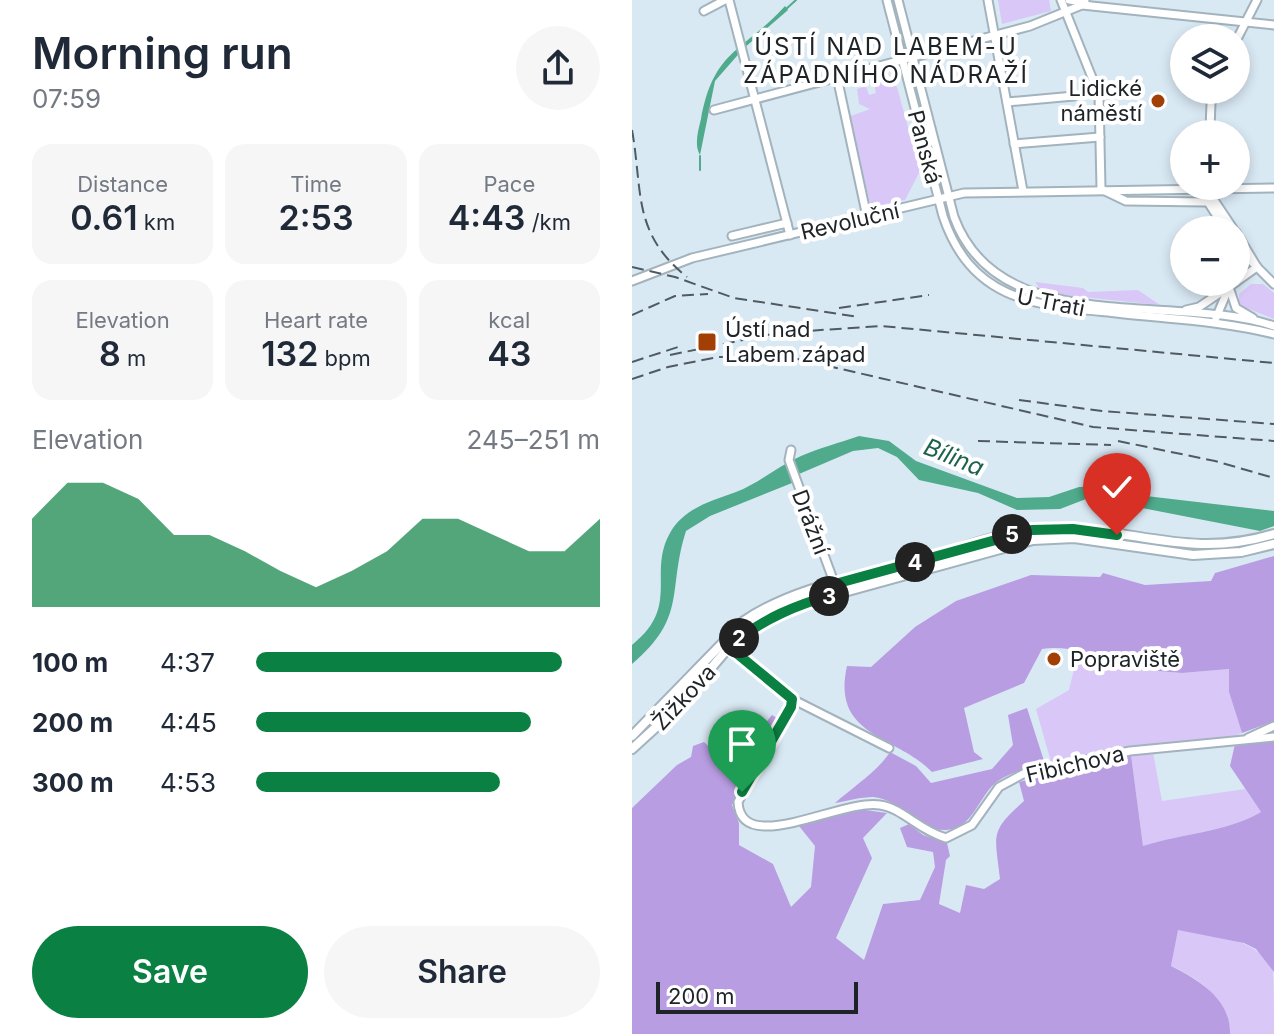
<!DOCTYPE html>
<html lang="en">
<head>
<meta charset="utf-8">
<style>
  body { margin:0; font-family:Inter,sans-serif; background:#f6f6f7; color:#1f2937; height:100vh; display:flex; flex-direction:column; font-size:30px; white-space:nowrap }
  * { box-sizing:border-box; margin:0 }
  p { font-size:26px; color:#747a83 }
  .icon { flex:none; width:44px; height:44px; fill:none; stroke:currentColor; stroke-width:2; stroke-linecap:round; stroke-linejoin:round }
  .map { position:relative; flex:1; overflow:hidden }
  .panel { display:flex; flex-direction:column; background:#fff; width:632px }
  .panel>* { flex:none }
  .fabs { position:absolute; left:538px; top:24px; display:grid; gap:16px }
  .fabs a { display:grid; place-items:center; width:80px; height:80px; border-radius:50%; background:#fff; box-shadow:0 4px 12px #0003; font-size:40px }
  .scale { position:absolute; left:24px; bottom:20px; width:202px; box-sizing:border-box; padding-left:8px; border:4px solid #1d2327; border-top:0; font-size:22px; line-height:28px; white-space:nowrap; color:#1d2327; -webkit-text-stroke:6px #fff; paint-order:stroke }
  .pin { position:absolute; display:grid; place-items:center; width:68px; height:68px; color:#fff; margin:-82px -34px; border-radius:50% 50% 50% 0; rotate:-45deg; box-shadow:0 0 8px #0007 }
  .pin .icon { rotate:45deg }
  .km { position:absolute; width:40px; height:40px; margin:-20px; border-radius:50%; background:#222; color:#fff; font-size:22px; line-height:40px; text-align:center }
  .round { display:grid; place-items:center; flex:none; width:84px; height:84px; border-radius:42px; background:#f6f6f7 }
  .overview { display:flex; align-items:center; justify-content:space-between; height:136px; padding:0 32px }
  h1 { font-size:44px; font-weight:600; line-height:60px }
  .metrics { display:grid; grid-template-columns:repeat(3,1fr); gap:12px; height:136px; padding:8px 32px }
  .metrics div { display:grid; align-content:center; border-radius:20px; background:#f6f6f7; text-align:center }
  .metrics b { font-size:34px; font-weight:600 }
  .metrics small { font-size:22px; font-weight:400 }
  .metrics p { font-size:22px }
  .chart { height:224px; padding:16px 32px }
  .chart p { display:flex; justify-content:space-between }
  .chart svg { width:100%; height:144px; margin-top:8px; fill:#0b8043; opacity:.7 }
  .action { display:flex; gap:16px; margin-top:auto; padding:16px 32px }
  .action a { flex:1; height:92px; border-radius:48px; background:#0b8043; color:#fff; font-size:32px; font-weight:600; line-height:92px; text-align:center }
  .action a+a { background:#f6f6f7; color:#1f2937 }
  ul { padding:0 32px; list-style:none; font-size:26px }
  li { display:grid; grid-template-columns:128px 96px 1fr; align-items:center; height:60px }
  li i { height:20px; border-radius:10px; background:#0b8043 }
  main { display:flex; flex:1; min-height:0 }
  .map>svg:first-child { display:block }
</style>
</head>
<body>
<main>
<section class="panel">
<div class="overview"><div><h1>Morning run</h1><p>07:59</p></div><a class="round"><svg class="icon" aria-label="share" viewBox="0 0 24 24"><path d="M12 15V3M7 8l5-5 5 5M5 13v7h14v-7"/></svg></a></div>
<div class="metrics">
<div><p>Distance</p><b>0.61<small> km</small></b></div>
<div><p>Time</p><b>2:53</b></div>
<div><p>Pace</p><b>4:43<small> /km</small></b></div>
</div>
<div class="metrics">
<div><p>Elevation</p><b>8<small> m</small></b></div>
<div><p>Heart rate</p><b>132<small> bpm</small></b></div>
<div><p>kcal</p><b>43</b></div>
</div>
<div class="chart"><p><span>Elevation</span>245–251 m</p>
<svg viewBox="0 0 160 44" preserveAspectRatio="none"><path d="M0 44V17L10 6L20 6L30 11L40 22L50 22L60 27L70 33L80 38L90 33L100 27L110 17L120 17L130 22L140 27L150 27L160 17V44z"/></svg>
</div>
<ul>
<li><b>100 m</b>4:37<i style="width:89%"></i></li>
<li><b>200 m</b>4:45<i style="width:80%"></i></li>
<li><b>300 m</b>4:53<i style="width:71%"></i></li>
</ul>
<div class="action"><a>Save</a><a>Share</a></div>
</section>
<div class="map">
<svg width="642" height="1034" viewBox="0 0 642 1034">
  <rect width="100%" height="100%" fill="#d9e9f4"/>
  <g fill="#d9c7f8">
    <path d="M 366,0 L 417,0 L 419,11 L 370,24 Z"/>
    <path d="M 249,74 L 265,87 L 288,171 L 273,200 L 239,207 L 216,117 L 238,109 L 227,104 L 225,89 L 234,86 L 237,95 L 244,93 L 240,75 Z"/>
    <path d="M 403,282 L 451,288 L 456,292 L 506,290 L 528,305 L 411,293 Z"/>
    <path d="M 619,284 L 631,284 L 642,293 L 642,319 L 607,305 L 607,294 Z"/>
    <path d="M 446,653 L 481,658 L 480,667 L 550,673 L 597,669 L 597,692 L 610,733 L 598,738 L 498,746 L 419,762 L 404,709 L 437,690 Z"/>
    <path d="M 521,752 L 530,801 L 613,789 L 629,812 C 593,833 551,833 511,846 L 499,755 Z"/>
    <path d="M 546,929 C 578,936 626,936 641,971 C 642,986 642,1017 642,1034 L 598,1034 C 599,1001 567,978 539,966 Z"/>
  </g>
  <g fill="#b99de2">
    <path d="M 642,556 L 642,721 L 610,733 L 597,692 L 597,669 L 550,673 L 479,667 L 480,658 C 455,654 434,645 410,649 L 392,683 L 332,708 L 342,752 L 351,759 L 300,772 C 264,735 199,737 215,666 L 239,667 L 283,627 L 324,601 L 399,575 L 468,577 L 471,573 L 513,585 L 579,581 L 583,573 Z"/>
    <path d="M 395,708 L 413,764 C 397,768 380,771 366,781 C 347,794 341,830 314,830 C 286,831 268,799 241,797 C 229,797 215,801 203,803 C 221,787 246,771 258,752 L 284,766 L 299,783 L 360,769 L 381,745 L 376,715 Z"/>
    <path d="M 140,715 L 148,720 L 100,805 L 107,823 L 107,845 L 141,864 L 159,907 L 179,887 L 183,846 L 167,826 L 226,809 L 255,813 L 231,838 L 240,858 L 204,938 L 232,960 L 251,904 L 288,900 L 303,867 L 301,852 L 275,847 L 268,828 L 277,824 L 291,835 L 315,843 L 318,856 L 314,860 L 307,904 L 328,913 L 334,885 L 352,889 L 368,879 C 363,834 357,832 392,801 L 387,782 L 499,755 L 511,846 C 551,833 593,833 629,812 L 598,766 L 603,744 L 642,740 L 642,972 L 624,949 L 612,943 L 546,930 L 539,966 C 567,980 599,999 598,1034 L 0,1034 L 0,808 L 45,765 L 59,757 L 61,746 L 72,742 L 98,767 Z"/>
  </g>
  <g fill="#4fab8b">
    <path d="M 153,6 L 156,10 L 111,49 L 83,81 L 68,155 C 62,145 66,131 69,119 C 82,49 110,53 153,6 Z"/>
    <path d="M 227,436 L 257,441 L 284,461 L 385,498 L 417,497 L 447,487 L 468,486 L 497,494 L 642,511 L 642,526 L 628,531 L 464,499 L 454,499 L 428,509 L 385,510 L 346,493 L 287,480 L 265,457 L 246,448 L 221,451 L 167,474 L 160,483 L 78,516 L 54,531 C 35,590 56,617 0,664 L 0,645 C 49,606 15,574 38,533 C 52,508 79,501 104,492 C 127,483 146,466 169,456 C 187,448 207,443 227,436 Z"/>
  </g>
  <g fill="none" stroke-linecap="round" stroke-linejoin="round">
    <g stroke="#4fab8b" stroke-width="2">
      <path d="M 153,10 L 164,0"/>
      <path d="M 68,156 L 68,170"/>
    </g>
    <g stroke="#a3b3bd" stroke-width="11">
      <g id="minor">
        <path d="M 97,0 L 158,235"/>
        <path d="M 255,0 L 311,216 C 340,303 405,305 484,313 C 536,319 591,321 642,334"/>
        <path d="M 266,0 L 322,217 C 367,340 541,292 642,326"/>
        <path d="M 356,0 L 391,191"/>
        <path d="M 429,0 L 467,95 L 469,189"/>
        <path d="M 437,0 L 453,2"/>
        <path d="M 72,11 L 93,0"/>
        <path d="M 604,41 L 625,0"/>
        <path d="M 205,77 L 235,217"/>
        <path d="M 375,102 L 442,96"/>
        <path d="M 82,110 L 398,26 L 450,5 L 642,25"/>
        <path d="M 578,129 L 579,103 L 584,90"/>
        <path d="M 382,144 L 468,137"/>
        <path d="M 471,190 L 494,201 L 575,202"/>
        <path d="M 576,191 L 602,230"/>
        <path d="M 574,199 L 594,230"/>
        <path d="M 604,232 L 625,267"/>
        <path d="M 100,236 L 155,223"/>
        <path d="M 604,246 L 642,284"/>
        <path d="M 0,281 L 60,258 L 332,193 L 642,188"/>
        <path d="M 604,282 L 625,267"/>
        <path d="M 597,287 L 604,308 L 621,318"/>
        <path d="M 554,310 L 567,307 L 604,282"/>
        <path d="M 584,318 L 597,287"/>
        <path d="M 159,450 L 157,460 L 206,593"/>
        <path d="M 97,647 L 160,699 L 159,707 L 106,802 C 109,858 211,798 248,805 C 270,808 288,831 314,838 L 340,825 L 367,787 L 393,773 L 498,751 L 642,737"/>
        <path d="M 160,699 L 257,748"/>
        <path d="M 616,738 L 642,726"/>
      </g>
    </g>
    <g stroke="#a3b3bd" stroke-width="12">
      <g id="major">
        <path d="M 0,736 L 112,621 C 162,587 231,576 289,560 C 331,548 376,529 419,528 C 501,527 557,560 642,534"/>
        <path d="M 0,749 L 46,707 L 97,647 L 132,620 L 169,604 L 401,540 L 442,538 L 561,555 L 609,552 L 642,544"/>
      </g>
    </g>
    <use href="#minor" stroke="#fff" stroke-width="7"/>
    <use href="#major" stroke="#fff" stroke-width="8"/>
    <g stroke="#515a60" stroke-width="2" stroke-dasharray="12 6" stroke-linecap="butt">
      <path d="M 0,130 C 11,192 0,233 55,277"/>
      <path d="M 0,267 L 43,277 L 102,298 L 227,317"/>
      <path d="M 207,308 L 297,295"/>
      <path d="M 0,315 L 43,296 L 76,294"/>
      <path d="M 38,355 L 145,333 L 249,326 L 642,363"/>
      <path d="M 0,362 L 46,347"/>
      <path d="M 0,379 L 36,367 L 86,357 L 157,357 L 461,427 L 642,441"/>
      <path d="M 387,400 L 470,411 L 642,424"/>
      <path d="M 346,441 L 479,445"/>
      <path d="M 486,441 L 583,461 L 642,478"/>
    </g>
  </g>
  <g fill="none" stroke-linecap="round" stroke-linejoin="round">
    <g stroke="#fff" stroke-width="16">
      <path id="route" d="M 110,792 L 159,707 L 160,699 L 97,647 C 131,618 164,605 206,593 L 203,584 L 400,530 L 441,529 L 485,535"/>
    </g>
    <use href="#route" stroke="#0b8043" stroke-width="10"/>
  </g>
  <g fill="#a23f05" stroke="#fff" stroke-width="3">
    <circle cx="526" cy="101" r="8"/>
    <rect x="65" y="332" width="20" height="20" rx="4"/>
    <circle cx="422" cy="659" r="8"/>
  </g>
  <g text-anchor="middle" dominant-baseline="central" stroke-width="8" stroke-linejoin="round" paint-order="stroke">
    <g font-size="22" fill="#1d2327" stroke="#fff" text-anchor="start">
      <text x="510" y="88" text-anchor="end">Lidické<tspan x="510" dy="25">náměstí</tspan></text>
      <text x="93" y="329">Ústí nad<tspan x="93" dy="25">Labem západ</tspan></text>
      <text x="438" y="659">Popraviště</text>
    </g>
    <g font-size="22" fill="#1d2327" stroke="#fff">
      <text transform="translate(293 147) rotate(75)">Panská</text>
      <text transform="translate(218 221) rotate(-13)">Revoluční</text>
      <text transform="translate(419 302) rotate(11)">U Trati</text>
      <text transform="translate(179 522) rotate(69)">Drážní</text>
      <text transform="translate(52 697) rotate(-47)">Žižkova</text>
      <text transform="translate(443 764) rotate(-13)">Fibichova</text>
    </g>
    <g font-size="24" letter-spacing="2" fill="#1d2327" stroke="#fff">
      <text x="254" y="46">ÚSTÍ NAD LABEM-U<tspan x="254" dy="28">ZÁPADNÍHO NÁDRAŽÍ</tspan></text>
    </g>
    <g font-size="24" font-style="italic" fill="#1c634c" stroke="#fff">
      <text transform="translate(322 457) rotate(22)">Bílina</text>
    </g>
  </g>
</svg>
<div class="fabs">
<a><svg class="icon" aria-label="layers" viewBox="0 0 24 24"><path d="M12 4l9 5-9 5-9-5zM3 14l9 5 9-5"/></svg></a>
<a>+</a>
<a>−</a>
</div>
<div class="scale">200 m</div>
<div class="pin" style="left:110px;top:792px;background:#1e9e55"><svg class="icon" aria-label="arrive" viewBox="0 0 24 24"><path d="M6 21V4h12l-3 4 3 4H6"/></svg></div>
<div class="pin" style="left:485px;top:535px;background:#d93025"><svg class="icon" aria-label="check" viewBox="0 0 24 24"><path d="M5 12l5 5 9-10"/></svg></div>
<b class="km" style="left:107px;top:638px">2</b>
<b class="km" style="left:197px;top:596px">3</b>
<b class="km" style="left:283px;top:562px">4</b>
<b class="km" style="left:380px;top:534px">5</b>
</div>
</main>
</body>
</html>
